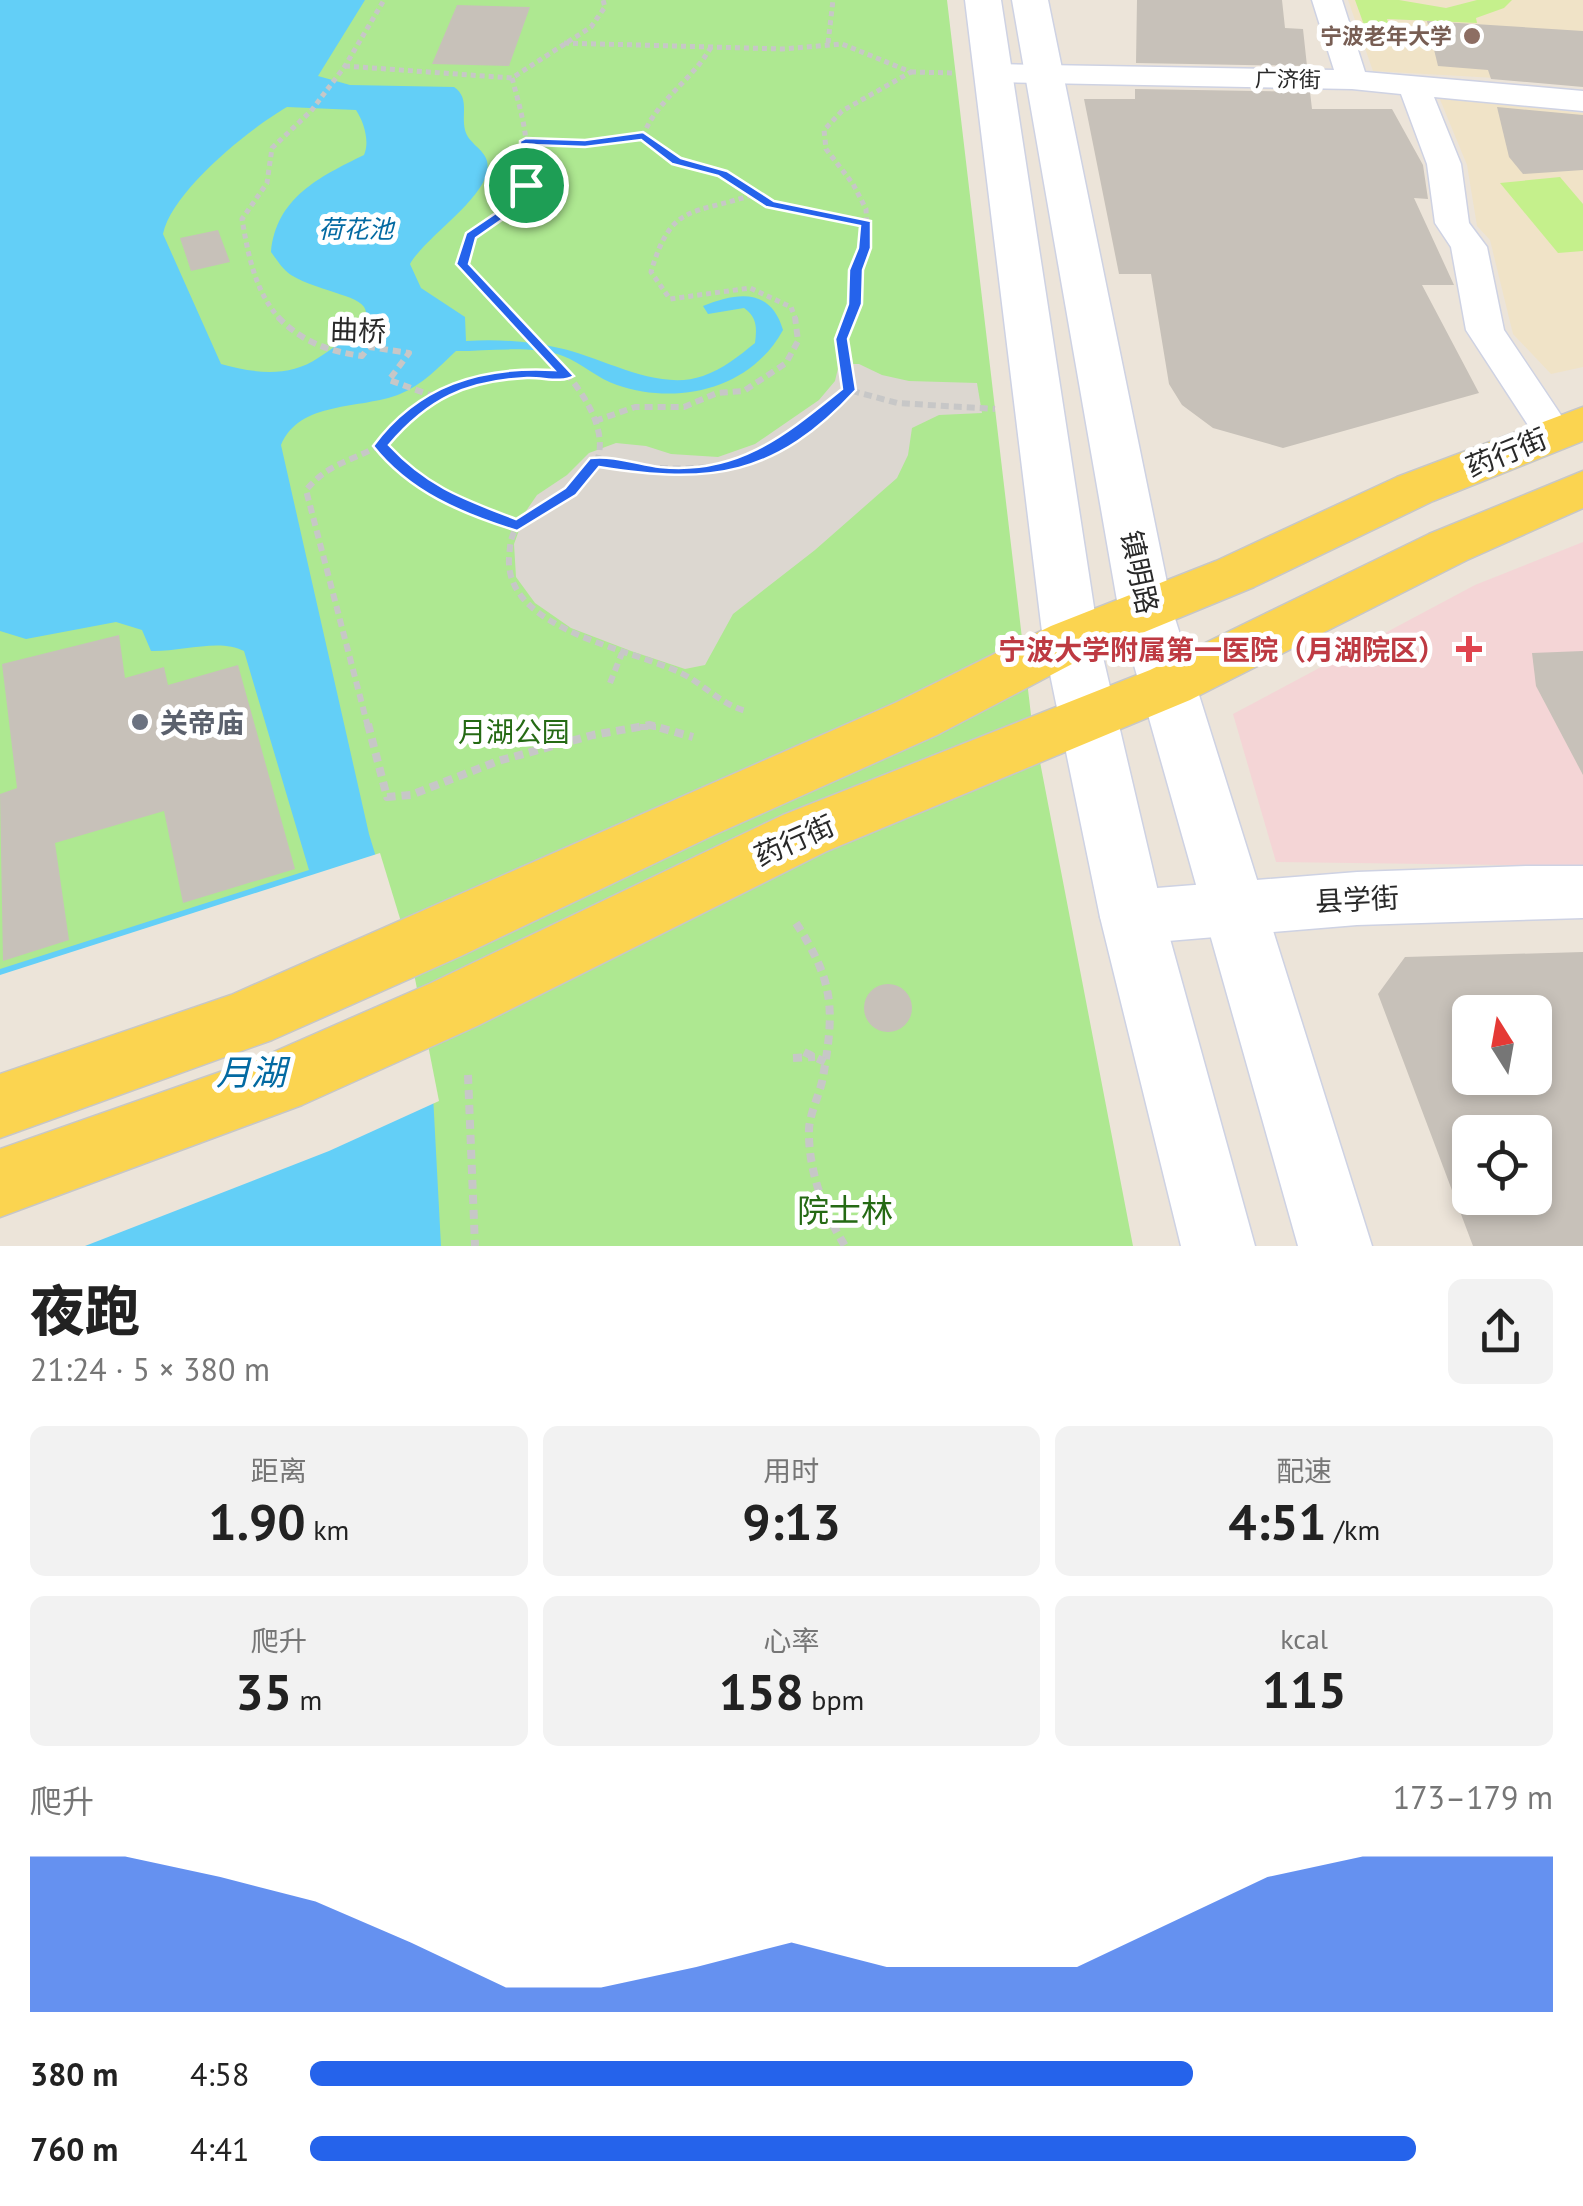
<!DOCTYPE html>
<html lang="zh">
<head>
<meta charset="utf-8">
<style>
  body { margin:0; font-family:"PT Sans","Noto Sans SC",sans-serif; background:#f2f2f2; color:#222; height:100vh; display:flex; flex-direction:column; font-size:38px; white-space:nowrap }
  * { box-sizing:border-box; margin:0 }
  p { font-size:32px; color:#767676 }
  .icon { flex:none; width:55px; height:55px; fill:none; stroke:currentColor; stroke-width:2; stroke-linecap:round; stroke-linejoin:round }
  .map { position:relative; height:1246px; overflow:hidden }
  .details { display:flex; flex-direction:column; background:#fff; flex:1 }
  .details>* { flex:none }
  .needle { width:65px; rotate:349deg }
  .tools { position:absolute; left:1452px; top:995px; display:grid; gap:20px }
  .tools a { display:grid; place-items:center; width:100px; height:100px; border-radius:15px; background:#fff; box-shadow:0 5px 15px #0003; font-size:50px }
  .pin { position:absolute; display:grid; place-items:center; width:85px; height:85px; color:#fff; margin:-42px; border:5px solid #fff; border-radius:50%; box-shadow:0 2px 10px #0007 }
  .round { display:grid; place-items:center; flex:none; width:105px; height:105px; border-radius:15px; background:#f2f2f2 }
  .summary { display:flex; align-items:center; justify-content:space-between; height:170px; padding:0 30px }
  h1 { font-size:55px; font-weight:800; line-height:75px }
  .figures { display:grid; grid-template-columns:repeat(3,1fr); gap:15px; height:170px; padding:10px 30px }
  .figures div { display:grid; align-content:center; border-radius:15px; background:#f2f2f2; text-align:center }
  .figures b { font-size:50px; font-weight:800 }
  .figures small { font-size:28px; font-weight:400 }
  .figures p { font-size:28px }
  .chart { height:280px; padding:20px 30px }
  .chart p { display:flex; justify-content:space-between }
  .chart svg { width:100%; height:180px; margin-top:10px; fill:#2563eb; opacity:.7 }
  ul { padding:0 30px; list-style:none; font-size:32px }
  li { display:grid; grid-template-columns:160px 120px 1fr; align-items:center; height:75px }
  li i { height:25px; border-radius:12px; background:#2563eb }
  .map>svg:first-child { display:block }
</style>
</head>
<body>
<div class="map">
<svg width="1583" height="1246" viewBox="0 0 1583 1246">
  <rect width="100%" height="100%" fill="#ece4d9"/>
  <g fill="#f0e3c7">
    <path d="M 1348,0 L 1583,0 L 1583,83 L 1373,71 Z"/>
    <path d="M 1439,97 L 1583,113 L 1583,367 L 1551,374 L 1513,334 L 1490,240 L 1477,226 L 1467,165 Z"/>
  </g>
  <path fill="#f4d5d6" d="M 1583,542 L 1583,866 L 1276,862 L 1233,714 L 1475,585 Z"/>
  <path fill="#aee891" d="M 0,0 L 947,0 L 1031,715 L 1133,1246 L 0,1246 Z"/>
  <g fill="#c5f08c">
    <path d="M 1355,0 L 1399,0 L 1446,8 L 1477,0 L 1512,0 L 1504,8 L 1476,18 L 1477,23 L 1387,19 L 1389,25 L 1364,25 Z"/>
    <path d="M 1560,177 L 1583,204 L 1583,251 L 1558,253 L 1500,183 Z"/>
  </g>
  <path fill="#dcd7d0" d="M 839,364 L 859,364 L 882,375 L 909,381 L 977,383 L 982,413 L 939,415 L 912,428 L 908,455 L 897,478 L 815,550 L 733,614 L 705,665 L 685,669 L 631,651 L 571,628 L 535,603 L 516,577 L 514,544 L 526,511 L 537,495 L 567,475 L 589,453 L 616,443 L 646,446 L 671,454 L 718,457 L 755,444 L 819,400 L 835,381 Z"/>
  <path fill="#63cff7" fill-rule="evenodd" d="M 0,0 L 365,0 L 318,76 L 350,85 L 454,87 C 470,98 461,114 465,130 C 468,143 484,149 487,161 C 495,193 427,234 410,264 L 421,288 L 465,317 L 466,341 C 497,339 528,341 559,348 C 603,357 657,392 703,376 C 723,369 739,356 755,343 C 757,328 757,317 744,308 L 708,314 L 703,306 C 738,292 771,288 783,330 C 751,389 678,406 617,385 C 598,379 582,363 563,356 C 532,345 489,351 456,351 C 439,367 422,385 400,394 C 360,410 300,400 281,445 L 369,834 L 404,949 L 433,1095 L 441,1246 L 0,1246 L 0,969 L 309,870 L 244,651 C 220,638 180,652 151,651 L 142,630 L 116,622 L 26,639 L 0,631 ZM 287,107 L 356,110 C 364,122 370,142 364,155 C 319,177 276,198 271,252 C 277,260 283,270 291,275 C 338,303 418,293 318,358 C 289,378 253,373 221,364 L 163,234 C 172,191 249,129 287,107 Z"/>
  <path fill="#ece4d9" d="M 380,853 L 409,948 L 439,1101 L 329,1151 L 85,1246 L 0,1246 L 0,975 Z"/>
  <g fill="#c7c1b9" fill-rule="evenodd">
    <path d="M 1137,0 L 1282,0 L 1285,28 L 1303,29 L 1307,66 L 1136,63 Z"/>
    <path d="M 457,5 L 530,7 L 509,66 L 432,64 Z"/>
    <path d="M 1427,21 L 1583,31 L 1583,87 L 1491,79 L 1488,70 L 1438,66 Z"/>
    <path d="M 1135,89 L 1310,92 L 1312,109 L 1392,109 L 1423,165 L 1428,199 L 1414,198 L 1454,285 L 1422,285 L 1479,393 L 1283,448 L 1213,428 L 1182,405 L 1169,384 L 1151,274 L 1119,274 L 1084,99 L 1135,99 Z"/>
    <path d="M 1497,107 L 1583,115 L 1583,170 L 1523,174 L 1509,157 Z"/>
    <path d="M 218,230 L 230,262 L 191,271 L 180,238 Z"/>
    <path d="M 119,635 L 125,678 L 164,667 L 168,685 L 238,665 L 295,869 L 183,903 L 164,811 L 55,843 L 69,940 L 3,961 L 0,794 L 17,788 L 2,664 Z"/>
    <path d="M 1583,651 L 1583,775 L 1536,686 L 1532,653 Z"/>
    <path d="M 1583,952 L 1583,1246 L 1473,1246 L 1378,994 L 1405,957 ZM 1470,1012 L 1535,1012 L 1535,1078 L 1470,1078 ZM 1470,1132 L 1535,1132 L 1535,1198 L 1470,1198 Z"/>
    <circle cx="888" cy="1008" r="24"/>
  </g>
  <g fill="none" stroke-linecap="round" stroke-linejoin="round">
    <g stroke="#ced2e3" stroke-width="3">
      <path id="minor" d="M 1312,0 L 1342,0 L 1365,72 L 1583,91 L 1583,111 L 1434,97 L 1461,164 L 1469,223 L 1487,247 L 1504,330 L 1573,433 L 1567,442 L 1553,446 L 1539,442 L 1466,330 L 1451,247 L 1435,223 L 1427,164 L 1401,94 L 1352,89 L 993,82 L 982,80 L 978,73 L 982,66 L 993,64 L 1334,70 Z"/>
    </g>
    <g stroke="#ced2e3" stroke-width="3">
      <path id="tertiary" d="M 1527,866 L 1583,866 L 1583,918 L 1357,925 L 1132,944 L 1109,936 L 1100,917 L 1109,898 L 1132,890 L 1357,872 Z"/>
    </g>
    <g stroke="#ced2e3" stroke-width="3">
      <g id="secondary">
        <path d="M 965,0 L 1001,0 L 1099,640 L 1164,917 L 1255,1246 L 1181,1246 L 1100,917 L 1043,640 Z"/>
        <path d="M 1012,0 L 1048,0 L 1173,612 L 1372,1246 L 1298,1246 L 1119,612 Z"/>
      </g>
    </g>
    <g stroke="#c7c7c7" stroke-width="3">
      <g id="primary">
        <path d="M 1583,407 L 1583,441 L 1433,501 L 1254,587 L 1091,654 L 937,735 L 716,834 L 461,956 L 272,1040 L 0,1138 L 0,1074 L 231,995 L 895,703 L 1051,626 L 1216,561 L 1397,477 Z"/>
        <path d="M 1583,471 L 1583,508 L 1467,560 L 1190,700 L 827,851 L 477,1026 L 302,1105 L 0,1217 L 0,1149 L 260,1058 L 429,984 L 783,815 L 1150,670 L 1429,534 Z"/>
      </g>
    </g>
    <g stroke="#c7c7c7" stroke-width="5" stroke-dasharray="5 4" stroke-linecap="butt">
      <path d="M 564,43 L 782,49 L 842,44 L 911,72 L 842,111 L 824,130 L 826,149 L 853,184 L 866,209 L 867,231 L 849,320"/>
      <path d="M 828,43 L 833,0"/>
      <path d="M 711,47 C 692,81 657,99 643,136 L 676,161 L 723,174 L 770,204 L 867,223"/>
      <path d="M 345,66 L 512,78 L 591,27 L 605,7 L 603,0"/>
      <path d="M 911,72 L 955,73"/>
      <path d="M 512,78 C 526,131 542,174 496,216 C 472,238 471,232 462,265 L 514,320"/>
      <path d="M 526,141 L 585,143 L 643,136"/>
      <path d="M 752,195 C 692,215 671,203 651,272 L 670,299 L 750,288 L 791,307 L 796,320"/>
      <path d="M 281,320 C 255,293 248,254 242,219 L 267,183 L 272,148 L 311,111 L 345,66 L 384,0"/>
    </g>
    <g stroke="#c7c7c7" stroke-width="6" stroke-dasharray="8 5" stroke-linecap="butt">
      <path d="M 278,317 C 302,342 328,351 362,356 L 369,347 L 409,353 L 389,380 L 433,396"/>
      <path d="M 512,317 C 543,347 608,405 599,454 C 591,493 537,499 516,529 C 510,538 510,547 509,558 C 505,630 632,649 681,673 C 705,685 720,704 746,711"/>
      <path d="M 850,317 L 841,339 L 849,390 L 897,403 L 995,409"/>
      <path d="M 595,421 L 635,407 L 684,407 L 717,393 L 744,391 L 786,363 L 798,341 L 795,317"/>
      <path d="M 380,445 L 428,485 L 517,526"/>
      <path d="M 595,461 C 712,478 760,471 849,390"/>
      <path d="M 610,683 L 622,653"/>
      <path d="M 368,727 L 306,490 C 330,462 348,463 378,446 C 392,438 398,422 411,413 C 455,377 512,373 567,375"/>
      <path d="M 640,727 L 656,727"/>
    </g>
    <g stroke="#c7c7c7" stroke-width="8" stroke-dasharray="9 6" stroke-linecap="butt">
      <path d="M 368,724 L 387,797 L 411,795 L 498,761 L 593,735 L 650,725 L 693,737"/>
      <path d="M 796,923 C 834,982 835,1008 823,1077 C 820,1094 810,1112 809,1129 C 808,1171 824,1212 845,1246"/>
      <path d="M 804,1052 L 825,1062"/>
      <path d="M 793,1058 L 815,1057"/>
      <path d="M 468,1075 L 475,1246"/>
    </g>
    <use href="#minor" fill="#fff" fill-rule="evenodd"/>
    <use href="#tertiary" fill="#fff" fill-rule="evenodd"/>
    <use href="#secondary" fill="#fff" fill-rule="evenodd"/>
    <use href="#primary" fill="#fbd450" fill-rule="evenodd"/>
  </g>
  <path fill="#2563eb" stroke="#fff" stroke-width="2.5" fill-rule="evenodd" d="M 643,132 L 681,158 L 727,171 L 774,201 L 871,221 L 871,248 L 863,270 L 862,304 L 848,339 L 856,390 C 776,477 710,485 599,467 L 576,495 L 517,531 C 462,514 409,492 373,446 C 418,385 481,366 554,370 L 456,264 L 466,233 L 497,212 L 519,185 L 520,141 L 526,138 L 585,140 ZM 641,140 L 672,164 L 718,176 L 766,207 L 860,226 L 858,248 L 849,270 L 848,304 L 835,339 L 842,389 C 785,435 738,475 660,467 C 638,464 613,455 590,458 L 565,488 L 516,519 C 464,499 428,487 389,445 C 428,399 466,381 527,378 C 543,377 561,384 574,376 L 469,264 L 476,238 L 506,217 L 532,185 L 532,145 L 585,147 Z"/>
  <circle fill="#8d6e63" stroke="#fff" stroke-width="4" cx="1472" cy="36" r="10"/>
  <path fill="#e0444e" stroke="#fff" stroke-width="4" d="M1464 634h10v10h10v10h-10v10h-10v-10h-10v-10h10z"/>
  <circle fill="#6b7280" stroke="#fff" stroke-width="4" cx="140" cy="722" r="10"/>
  <g text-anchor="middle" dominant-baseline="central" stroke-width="10" stroke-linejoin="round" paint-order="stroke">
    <g font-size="22" font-weight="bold" fill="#785e54" stroke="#fff" text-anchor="end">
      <text x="1452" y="36">宁波老年大学</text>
    </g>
    <g font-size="22" fill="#292929" stroke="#fff">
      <text transform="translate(1288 79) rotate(1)">广济街</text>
    </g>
    <g font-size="25" font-style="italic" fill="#036aa2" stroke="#fff">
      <text x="356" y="229">荷花池</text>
    </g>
    <g font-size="28" fill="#292929" stroke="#fff">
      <text transform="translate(358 330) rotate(2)">曲桥</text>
      <text transform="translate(1506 452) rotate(-22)">药行街</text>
      <text transform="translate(1140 572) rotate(78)">镇明路</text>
      <text transform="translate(794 840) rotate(-24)">药行街</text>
      <text transform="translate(1357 899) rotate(-3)">县学街</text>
    </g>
    <g font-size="28" font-weight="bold" fill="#be3a42" stroke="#fff" text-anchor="end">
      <text x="1446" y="649">宁波大学附属第一医院（月湖院区）</text>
    </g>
    <g font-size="28" font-weight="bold" fill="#5b616d" stroke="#fff" text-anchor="start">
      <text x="160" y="722">关帝庙</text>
    </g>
    <g font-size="28" fill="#256a14" stroke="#fff">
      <text x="514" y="731">月湖公园</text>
    </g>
    <g font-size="32" fill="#256a14" stroke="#fff">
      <text x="845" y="1210">院士林</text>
    </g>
    <g font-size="35" font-style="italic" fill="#036aa2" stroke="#fff">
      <text x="251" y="1072">月湖</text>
    </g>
  </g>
</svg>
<div class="tools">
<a><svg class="needle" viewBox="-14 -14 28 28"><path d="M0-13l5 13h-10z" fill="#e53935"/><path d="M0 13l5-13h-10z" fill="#767676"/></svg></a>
<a><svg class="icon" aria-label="locate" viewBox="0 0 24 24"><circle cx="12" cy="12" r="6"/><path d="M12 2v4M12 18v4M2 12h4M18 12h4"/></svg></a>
</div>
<div class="pin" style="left:526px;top:185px;background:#1e9e55"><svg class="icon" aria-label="arrive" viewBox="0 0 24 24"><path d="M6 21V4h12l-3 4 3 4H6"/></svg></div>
</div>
<section class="details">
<div class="summary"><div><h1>夜跑</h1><p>21:24 · 5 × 380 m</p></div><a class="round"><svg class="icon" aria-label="share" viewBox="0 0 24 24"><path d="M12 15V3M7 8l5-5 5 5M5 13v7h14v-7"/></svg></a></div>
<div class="figures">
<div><p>距离</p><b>1.90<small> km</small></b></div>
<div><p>用时</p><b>9:13</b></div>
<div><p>配速</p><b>4:51<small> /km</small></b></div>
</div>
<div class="figures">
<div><p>爬升</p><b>35<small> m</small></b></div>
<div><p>心率</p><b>158<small> bpm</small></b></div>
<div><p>kcal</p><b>115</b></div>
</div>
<div class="chart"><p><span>爬升</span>173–179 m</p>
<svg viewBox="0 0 160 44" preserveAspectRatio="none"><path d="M0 44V6L10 6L20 11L30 17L40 27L50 38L60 38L70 33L80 27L90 33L100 33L110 33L120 22L130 11L140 6L150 6L160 6V44z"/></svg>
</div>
<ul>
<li><b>380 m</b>4:58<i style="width:71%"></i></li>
<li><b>760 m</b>4:41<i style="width:89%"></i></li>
</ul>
</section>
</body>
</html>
